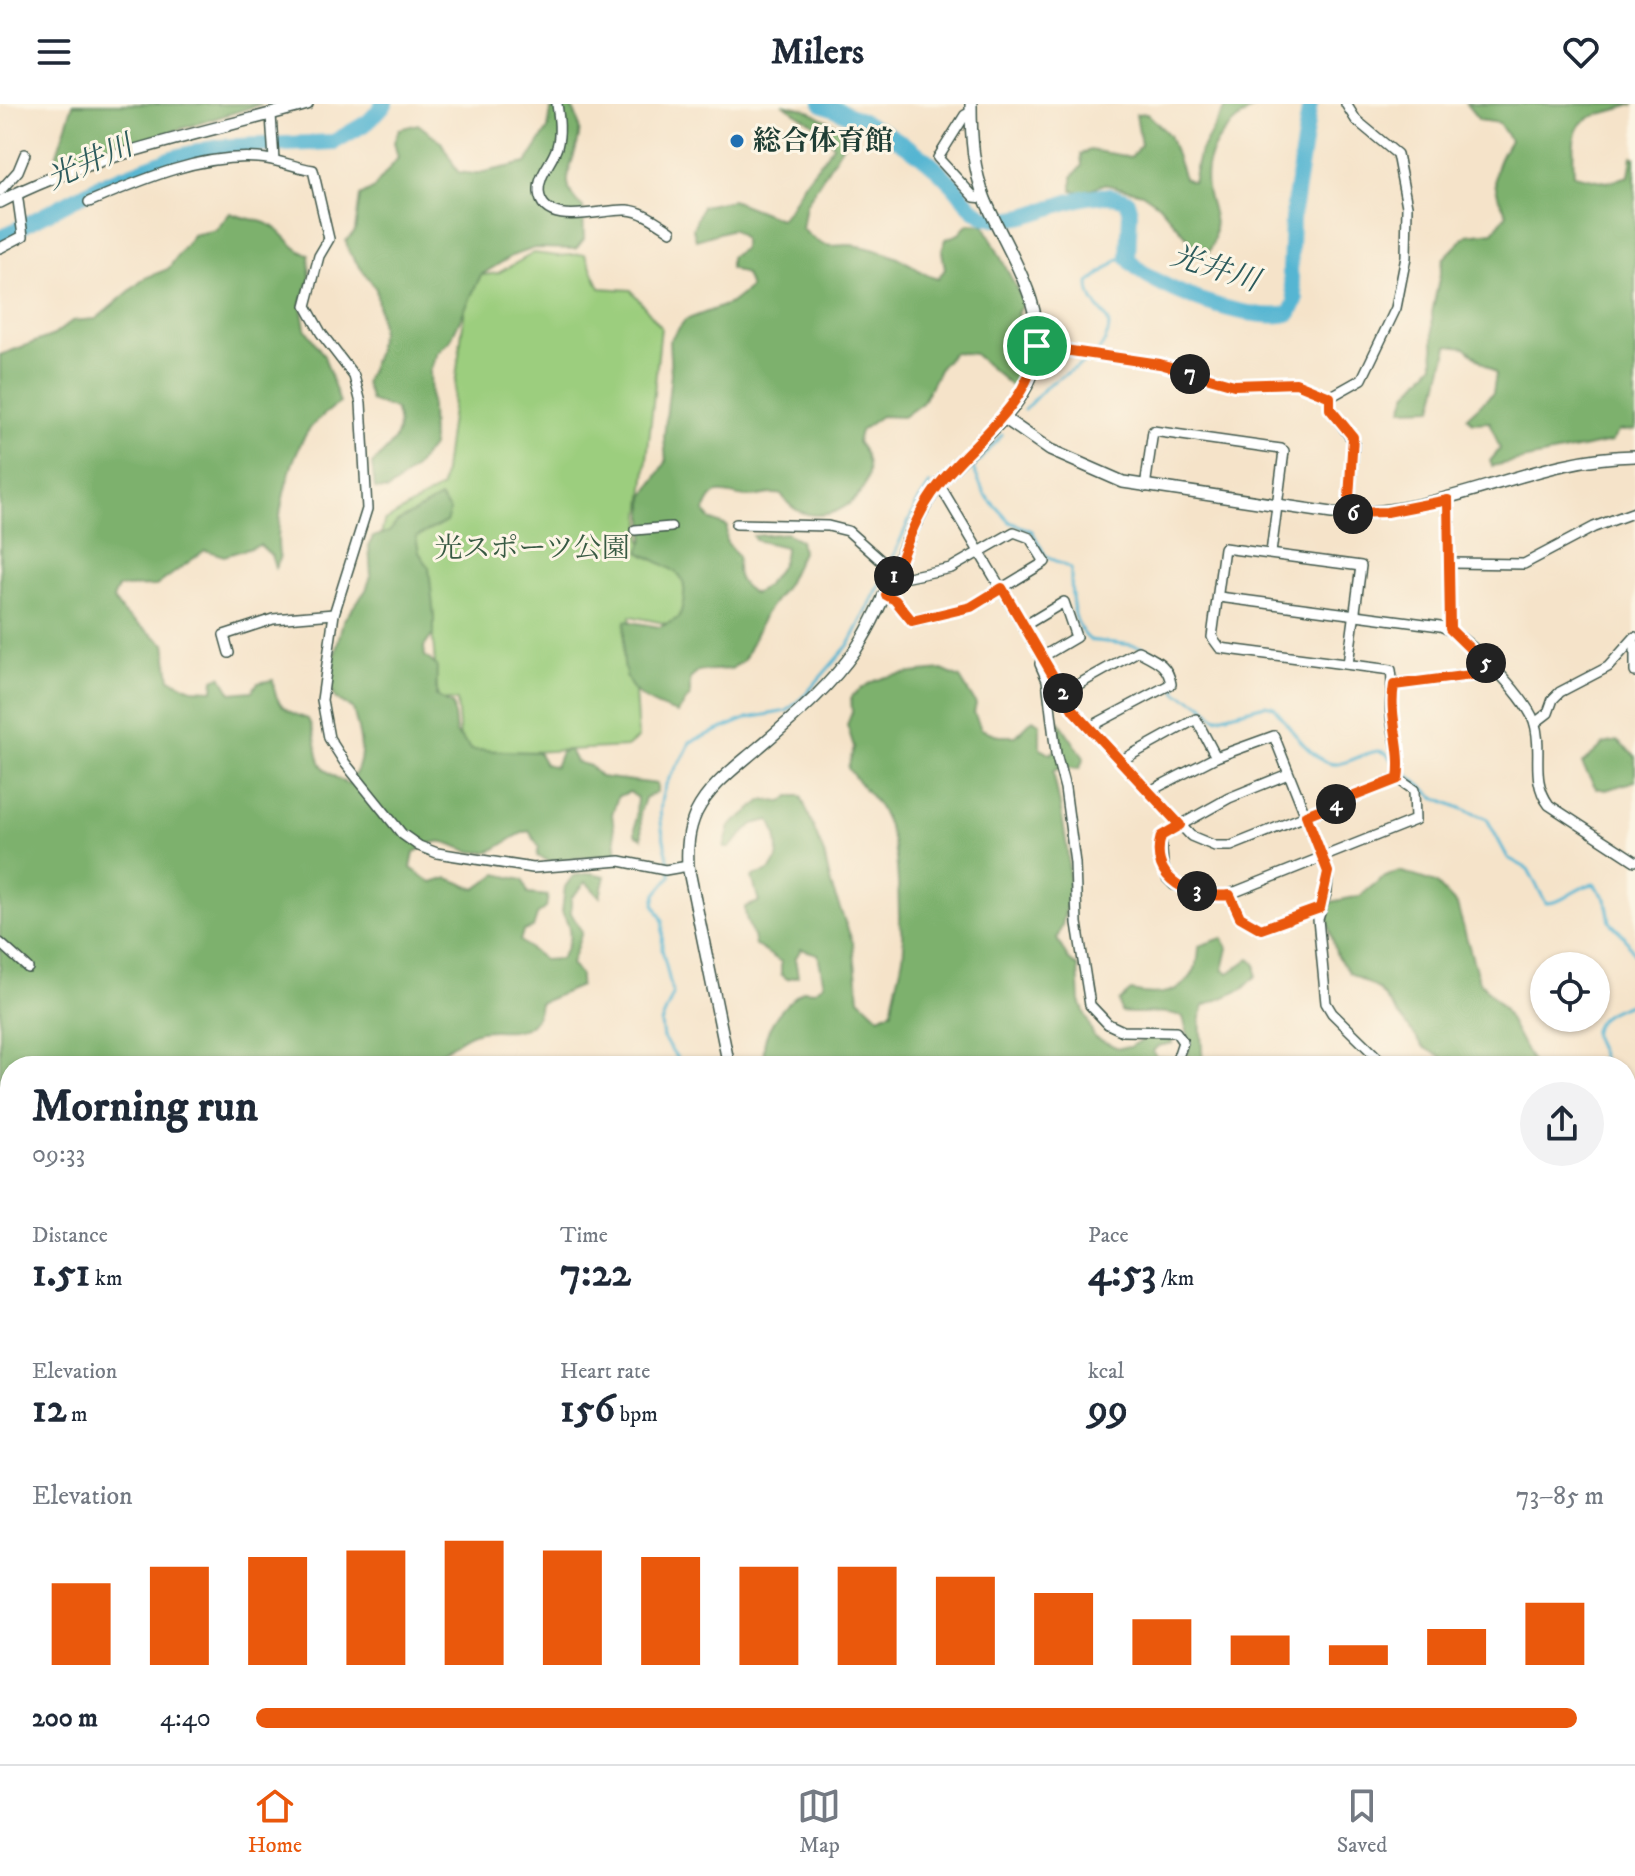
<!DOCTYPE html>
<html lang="en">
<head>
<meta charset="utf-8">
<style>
  body { margin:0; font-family:"IM FELL DW Pica","Noto Serif JP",serif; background:#f2f2f3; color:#1f2937; height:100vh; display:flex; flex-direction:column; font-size:30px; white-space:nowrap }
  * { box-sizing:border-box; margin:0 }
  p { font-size:26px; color:#747a83 }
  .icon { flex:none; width:44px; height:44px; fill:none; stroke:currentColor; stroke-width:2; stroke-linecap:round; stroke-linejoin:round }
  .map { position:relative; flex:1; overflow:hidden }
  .details { position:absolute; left:0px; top:952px; width:1636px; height:708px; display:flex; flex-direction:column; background:#fff; border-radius:32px 32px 0 0; box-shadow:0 2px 6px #0004 }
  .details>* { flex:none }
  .tools { position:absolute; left:1530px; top:848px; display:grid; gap:16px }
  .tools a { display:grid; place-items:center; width:80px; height:80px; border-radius:50%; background:#fff; box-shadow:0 2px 6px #0004; font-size:40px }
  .pin { position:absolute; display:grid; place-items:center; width:68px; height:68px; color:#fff; margin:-34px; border:4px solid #fff; border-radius:50%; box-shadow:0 2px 8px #0007 }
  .km { position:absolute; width:40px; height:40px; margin:-20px; border-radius:50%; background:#222; color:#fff; font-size:22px; line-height:40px; text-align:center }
  .round { display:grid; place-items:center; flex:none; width:84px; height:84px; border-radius:42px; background:#f2f2f3 }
  .summary { display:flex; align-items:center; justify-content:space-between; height:136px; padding:0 32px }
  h1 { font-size:44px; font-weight:700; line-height:60px }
  .stats { display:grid; grid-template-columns:repeat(3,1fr); gap:12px; height:136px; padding:8px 32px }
  .stats div { display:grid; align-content:center }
  .stats b { font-size:40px; font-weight:700 }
  .stats small { font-size:22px; font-weight:400 }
  .stats p { font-size:22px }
  .chart { height:224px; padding:16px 32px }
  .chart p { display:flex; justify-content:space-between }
  .chart svg { width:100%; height:144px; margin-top:8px; stroke:#ea580c; stroke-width:6 }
  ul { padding:0 32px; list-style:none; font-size:26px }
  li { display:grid; grid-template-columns:128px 96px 1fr; align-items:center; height:60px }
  li i { height:20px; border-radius:10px; background:#ea580c }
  header { display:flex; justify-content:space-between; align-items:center; height:104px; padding:0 32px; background:#fff; font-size:36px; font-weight:700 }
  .menu { display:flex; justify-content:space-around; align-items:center; height:112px; border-top:2px solid #e0e1e3; background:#fff; font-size:22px; color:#747a83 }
  .menu a { display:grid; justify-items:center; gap:4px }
  .menu .selected { color:#ea580c }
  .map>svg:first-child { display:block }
</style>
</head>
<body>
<header><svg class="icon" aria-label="menu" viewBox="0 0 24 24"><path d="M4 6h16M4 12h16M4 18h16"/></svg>Milers<svg class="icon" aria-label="heart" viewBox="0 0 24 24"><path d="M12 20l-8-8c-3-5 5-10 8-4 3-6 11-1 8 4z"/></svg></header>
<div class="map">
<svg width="1635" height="1660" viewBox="0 0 1635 1660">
  <rect width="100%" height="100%" fill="#fcf5e5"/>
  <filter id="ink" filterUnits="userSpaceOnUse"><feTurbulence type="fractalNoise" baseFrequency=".0125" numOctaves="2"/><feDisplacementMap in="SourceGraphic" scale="16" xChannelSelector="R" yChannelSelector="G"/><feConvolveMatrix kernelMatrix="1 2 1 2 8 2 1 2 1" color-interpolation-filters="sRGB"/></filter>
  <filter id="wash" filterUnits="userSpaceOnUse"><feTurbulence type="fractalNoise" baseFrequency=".006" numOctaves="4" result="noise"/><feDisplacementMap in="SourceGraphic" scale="32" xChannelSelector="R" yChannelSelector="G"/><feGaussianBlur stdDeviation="1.8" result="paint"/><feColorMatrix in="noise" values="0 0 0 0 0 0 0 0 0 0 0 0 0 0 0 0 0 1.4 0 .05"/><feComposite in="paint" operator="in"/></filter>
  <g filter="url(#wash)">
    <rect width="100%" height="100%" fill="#f5e3c9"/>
    <path fill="#9cce7e" stroke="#5e8659" stroke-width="2" d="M 534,149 L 557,152 L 585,150 L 600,184 L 631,186 L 661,223 L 641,412 L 641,437 L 692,459 L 692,525 L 630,512 L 638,634 L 627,643 L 474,651 L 460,636 L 457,597 L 438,595 L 428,476 L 380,436 L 384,418 L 442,383 L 469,173 L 498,169 Z"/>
    <g fill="#7db16d" stroke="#4e7750" stroke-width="2">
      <path d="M 73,0 L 262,0 L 118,44 L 55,56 Z"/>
      <path d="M 782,0 L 805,5 L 842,24 L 846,36 L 806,100 L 802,125 C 833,154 832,135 864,143 C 877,146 893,151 906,158 C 919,164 919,170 938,175 L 945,165 L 942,147 L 946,135 L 959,130 L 968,120 L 984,121 L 1024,199 L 1017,209 C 1032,233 1026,259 1015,285 L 974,250 L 954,248 L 941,262 L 922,299 L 903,313 L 881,312 L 860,327 L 857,338 C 899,387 812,441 782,391 C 771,388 762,392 750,393 C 728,394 715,375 704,408 L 711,416 L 727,422 L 726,437 L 738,453 C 735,472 738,479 754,490 C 769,483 786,459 785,443 L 755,436 L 753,432 L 786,429 L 800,436 L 802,448 L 787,480 L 765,510 L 744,556 L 731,565 L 699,567 L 690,575 L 690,592 L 677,609 C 620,591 621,572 625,517 L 660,523 L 679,514 C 694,468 677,469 639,448 L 644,435 L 644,393 L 666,358 L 664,333 L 671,270 L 669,237 L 685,216 L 731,199 L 750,184 L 745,170 L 730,164 L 730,153 L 743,145 L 743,134 L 732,125 L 696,136 L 693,125 L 702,102 L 732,96 L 780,115 C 792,105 794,95 802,83 C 810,69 824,57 833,41 L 823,26 Z"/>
      <path d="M 1227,0 L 1261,0 C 1225,20 1197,51 1209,94 C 1215,114 1219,129 1209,148 L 1199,147 L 1158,100 L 1142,89 L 1104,80 L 1082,88 L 1072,86 L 1072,73 L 1082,62 L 1081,50 L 1090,46 L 1131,53 L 1141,41 L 1136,10 L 1147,9 L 1169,31 L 1184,74 L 1193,78 L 1199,50 Z"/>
      <path d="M 1466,0 L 1635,0 C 1583,18 1570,5 1574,71 L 1607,78 L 1629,72 L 1632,52 L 1635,53 L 1635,326 L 1619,327 L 1611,338 L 1492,362 L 1490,357 L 1500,345 L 1490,318 L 1473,319 L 1467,313 L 1493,289 L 1496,270 L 1465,243 L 1448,241 L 1433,304 L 1402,305 L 1407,290 L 1434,260 L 1432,209 L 1443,155 L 1467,131 L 1493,128 L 1507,110 C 1489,78 1492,66 1510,36 L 1499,19 L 1479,16 Z"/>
      <path d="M 570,2 C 601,39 542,72 583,103 L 584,135 L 576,145 L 535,144 L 512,152 L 481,171 L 450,237 L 437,249 L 430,267 L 432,342 L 413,366 L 388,386 L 375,385 L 372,360 C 390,343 406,331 395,305 L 371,297 L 365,278 L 376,250 L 381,224 L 376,185 L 349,148 L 346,137 L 355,127 L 360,92 L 373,85 L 398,54 L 394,38 L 399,25 L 418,20 L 441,38 L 458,68 L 475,70 L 526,59 L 548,25 L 551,6 Z"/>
      <path d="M 230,109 C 244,115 256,115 268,120 C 284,126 291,146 309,151 L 310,176 L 301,200 L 305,224 L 324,252 L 340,299 C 329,306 319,314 311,323 C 290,348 272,424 280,455 L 275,464 L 271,451 L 260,441 L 224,452 L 205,446 L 156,482 L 118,483 L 113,495 L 123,509 L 165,540 L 170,575 L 192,585 L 213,586 L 214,575 L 221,572 L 231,589 L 252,587 L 258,579 L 273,576 C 274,600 286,608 308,615 C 326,647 303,659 348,680 C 369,657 360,633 353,605 L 335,594 L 329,575 L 343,517 L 366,486 L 371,472 L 369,441 L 373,433 L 389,428 L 397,418 L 440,394 L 450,407 L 446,418 L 416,433 L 419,448 L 429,464 L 434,513 L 434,529 L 424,543 L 425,552 L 437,562 L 436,592 L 453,601 L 456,629 L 472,646 L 538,648 L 545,660 L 555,663 L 561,648 L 570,646 L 576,658 L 590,662 L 600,673 L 657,680 L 657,688 L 645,694 L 640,709 L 642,734 L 635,730 L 637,694 L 630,688 L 618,692 L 612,710 L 617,750 L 549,757 L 537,752 L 539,743 L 529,727 C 512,730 500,747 485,748 C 452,751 450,723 414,749 L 411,764 L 432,779 L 448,774 L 476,785 L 497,770 L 523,776 L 528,790 L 548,792 L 546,804 L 537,811 L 533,824 L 523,827 L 520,837 L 544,856 L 560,855 C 572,838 573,827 562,808 L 565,783 L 573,772 L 591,769 L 605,772 L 600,793 L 586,778 L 571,794 L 571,809 L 582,828 L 571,860 L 580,872 L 580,882 L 540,899 C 534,941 501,920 476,928 C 460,932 448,947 433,953 C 423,957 412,957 403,962 L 10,962 L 10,1431 L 0,1437 L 0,251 L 54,231 L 72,217 L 96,215 L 145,174 L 168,165 L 193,131 L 216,126 Z"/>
      <path d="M 942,566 L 960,574 L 976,600 L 974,609 L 981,625 L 1000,632 L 1016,632 L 1033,615 L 1040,620 L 1040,644 L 1051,650 L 1060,641 L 1059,617 L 1084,654 L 1079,665 L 1063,663 L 1053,667 C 1064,723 1080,780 1057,835 L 1068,855 L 1078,863 L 1080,897 L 1094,933 L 1118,944 L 1130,943 L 1147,933 L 1170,932 L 1173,939 L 1158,942 L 1153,947 L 1156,953 L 1170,954 L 1170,962 L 766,962 C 756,932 781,901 804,886 L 814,887 L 824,880 L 818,850 L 801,845 L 795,855 L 798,872 L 787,875 L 781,870 L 781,858 L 755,841 C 753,826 744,818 745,803 L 759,798 L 752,773 C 756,770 760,770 764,769 C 785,761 778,731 770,716 L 753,720 L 729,744 L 724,744 L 730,722 L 763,696 L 782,698 L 790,692 L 801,692 L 824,750 L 831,781 L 853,839 L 859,894 L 879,913 L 892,907 C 893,884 904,864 904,841 C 903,831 899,821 899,810 C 898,773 899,736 879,703 C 870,689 857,678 848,664 L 854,643 L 847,621 L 852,608 L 851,593 C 878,567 908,570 942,566 Z"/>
      <path d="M 1617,637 L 1635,652 L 1635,677 L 1606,686 L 1596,684 L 1582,660 L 1604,640 Z"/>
      <path d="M 1399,767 L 1436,779 L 1457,801 L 1479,877 L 1503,904 L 1534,962 L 1457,962 L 1424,943 L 1378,885 L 1350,869 L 1337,852 L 1328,819 L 1330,798 L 1360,792 L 1381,775 Z"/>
      <path d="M 1222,834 L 1228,844 L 1223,866 L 1229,869 L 1250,854 L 1256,861 L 1256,872 L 1243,885 L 1204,902 L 1200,914 L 1203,962 L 1188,962 L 1189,934 L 1183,913 C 1163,904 1143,912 1121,908 L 1119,897 L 1131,887 C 1169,896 1199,883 1199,842 Z"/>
      <path d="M 1626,1206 L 1635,1209 L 1635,1490 L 1626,1491 Z"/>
      <path d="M 1626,1550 L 1635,1557 L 1635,1660 L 708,1660 L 707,1650 L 1626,1650 Z"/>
      <path d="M 0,1589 L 10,1589 L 10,1650 L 456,1650 L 438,1653 L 428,1660 L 0,1660 Z"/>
    </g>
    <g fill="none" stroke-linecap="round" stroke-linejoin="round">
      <g stroke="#54b5d2" stroke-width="3">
        <path d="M 1098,248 C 1127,206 1089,214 1089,179 L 1119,155 L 1128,154"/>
        <path d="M 1024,306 L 1048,281 L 1093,253"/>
        <path d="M 973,364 L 985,391 L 1010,418 L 1032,427 L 1045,451 L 1071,465 C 1071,488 1071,521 1090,536 C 1132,543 1171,535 1177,589 L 1202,600 L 1216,614 L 1265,601 L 1274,603 C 1287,620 1315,662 1337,660 C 1353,658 1364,648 1379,647 L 1386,649 L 1395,660"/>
        <path d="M 955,369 L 973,364 L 1002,331"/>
        <path d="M 892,455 L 916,401 L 930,380"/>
        <path d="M 1401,665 L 1434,693 L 1487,715 L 1508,754 L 1528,765 L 1546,799 C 1563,800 1576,782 1594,780 L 1606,795 L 1610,818 L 1624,832 L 1635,851"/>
        <path d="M 683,962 L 663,934 L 661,919 L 673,891 L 662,845 L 663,817 L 654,800 L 656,790 L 671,772 C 668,742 653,713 665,683 C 671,667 685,655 690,638 L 748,614 L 787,607 L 806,590 L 850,539 L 886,469"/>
        <path d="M 1602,962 C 1604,948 1596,944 1594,933 C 1590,912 1621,903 1635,898"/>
        <path d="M 1626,1010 L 1635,1010"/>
        <path d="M 617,1660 L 626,1650"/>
      </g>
      <g stroke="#54b5d2" stroke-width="16">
        <path d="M 822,0 C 869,18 916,41 951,79 C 963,91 972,111 991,114 C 1037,121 1084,77 1127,97 L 1130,108 L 1128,154 C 1148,185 1257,221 1290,209 L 1296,197 L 1290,169 L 1292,115 L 1310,0"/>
        <path d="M 0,134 L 101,81 L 172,54 L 216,43 L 334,38 L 368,18 L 385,0"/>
      </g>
    </g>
  </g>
  <g filter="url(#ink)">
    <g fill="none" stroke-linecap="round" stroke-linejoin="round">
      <g stroke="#3f564a" stroke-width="12">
        <g id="minor">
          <path d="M 557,0 C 559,14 561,29 557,43 C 552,59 538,71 539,88 C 543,126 603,104 627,106 C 643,107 657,118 671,127"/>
          <path d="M 971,8 L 965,11 L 938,54 L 974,93 L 984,94"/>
          <path d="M 271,11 L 274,56"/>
          <path d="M 0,87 L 18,67 L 25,50"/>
          <path d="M 89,98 C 141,76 200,50 258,54 C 277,55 294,63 313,66 L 329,135 L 319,152 L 306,202 L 321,229 L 354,272 L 361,299 L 367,405 L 334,510 L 322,596 L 329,634 L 345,659 L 402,730 L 419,742 L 437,749 L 533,764 L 620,757 L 665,766 L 688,762"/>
          <path d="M 0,144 L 23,132 L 17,89"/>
          <path d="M 1037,242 L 1160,260 L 1234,281 L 1296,279 L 1330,293 L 1362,275 L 1396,204 L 1406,153 L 1407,102 L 1397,50 L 1356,16 L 1346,0"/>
          <path d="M 1330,293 L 1330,305 L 1354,338 L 1348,409"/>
          <path d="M 939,380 L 1073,606 L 1191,732 L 1215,742 L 1231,742 L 1398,675 C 1402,652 1393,634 1391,611 C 1389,595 1394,582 1391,566 L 1220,544 L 1212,533 L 1224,444 L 1361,462 L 1348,560"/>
          <path d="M 1145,383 L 1153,327 L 1281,345 L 1284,347 L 1271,449"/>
          <path d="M 1448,396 L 1450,525"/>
          <path d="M 736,420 L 828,422 L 848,427 L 885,460 L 908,473 L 951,464 L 1014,428 L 1030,434 L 1045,458 L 971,503 L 912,517 L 895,496 L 886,491"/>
          <path d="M 635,426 L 671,423"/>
          <path d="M 1451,459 L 1524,460 L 1594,423 L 1635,408"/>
          <path d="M 1219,493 L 1440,522 C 1465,529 1525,592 1534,617 C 1544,646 1529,674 1549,701 L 1635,757"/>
          <path d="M 1024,522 L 1064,498 L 1076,533 L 1042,553 L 1040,560 L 1047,576 L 1056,650 L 1065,684 L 1075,759 L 1077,819 L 1090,901 L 1108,920 L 1123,927 L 1176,928 L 1183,938 L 1175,962"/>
          <path d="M 1635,540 L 1635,568"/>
          <path d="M 229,549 L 224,531 L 273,515 L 334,510"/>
          <path d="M 1394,581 L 1494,568"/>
          <path d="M 1063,589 L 1138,547 C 1155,556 1168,560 1171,580 L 1088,624"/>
          <path d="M 1535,619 L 1548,609 L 1553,595 L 1560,588 L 1608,563 L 1635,533"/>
          <path d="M 1120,657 L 1196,615 L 1216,653"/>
          <path d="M 1288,670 L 1229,694 L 1161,732 L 1163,760 L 1167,774 L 1174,781 L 1225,792 L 1415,716 L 1414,686 L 1398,675"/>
          <path d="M 1148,688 L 1216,653 L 1274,632 L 1328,768 L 1327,787 L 1318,815 L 1326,899 L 1332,909 L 1386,962"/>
          <path d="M 1230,791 L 1240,813 L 1261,825 L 1320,804"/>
          <path d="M 0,839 L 28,864"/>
          <path d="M 0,1090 L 10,1086"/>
          <path d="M 1626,1192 L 1635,1195"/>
          <path d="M 0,1465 L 10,1459"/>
          <path d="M 0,1502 L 10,1500"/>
        </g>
      </g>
      <g stroke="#3f564a" stroke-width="14">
        <g id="major">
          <path d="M 0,98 C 94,49 205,29 307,0"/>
          <path d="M 1004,314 L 1050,346 L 1123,378 L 1332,409 C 1442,414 1530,353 1635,352"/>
          <path d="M 729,962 L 688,762 C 687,743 688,727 696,709 C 709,682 736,663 758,644 C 794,613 829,584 856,545 C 890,494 902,431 938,382 C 968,342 1023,312 1035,260 C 1048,199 1007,149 985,95 C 973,65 971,33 971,0"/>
          <path d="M 654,1660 L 664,1650"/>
        </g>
      </g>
      <use href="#minor" stroke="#fff" stroke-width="9"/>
      <use href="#major" stroke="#fff" stroke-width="11"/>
    </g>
  </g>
  <g fill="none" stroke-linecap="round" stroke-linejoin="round" filter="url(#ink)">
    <g stroke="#fff" stroke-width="16">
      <path id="route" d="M 1037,242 L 1160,260 L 1234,281 L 1296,279 L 1330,293 L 1330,305 L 1353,333 L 1348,409 L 1387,408 L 1448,396 L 1450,525 L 1494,568 L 1394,581 C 1388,614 1403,643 1398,675 L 1306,711 L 1328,768 L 1320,804 L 1261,825 L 1240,813 L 1230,791 C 1193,795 1148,777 1161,732 L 1180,721 L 1073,606 L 1002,484 L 971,503 L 912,517 L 895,496 L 886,491 C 901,458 911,420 932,390 C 968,338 1027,309 1037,242 Z"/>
    </g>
    <use href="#route" stroke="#ea580c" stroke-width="10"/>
  </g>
  <circle fill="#1f6fb2" stroke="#fcf5e5" stroke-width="3" cx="737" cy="37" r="8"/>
  <g text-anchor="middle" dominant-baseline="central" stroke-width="6" stroke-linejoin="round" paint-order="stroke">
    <g font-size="28" font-weight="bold" fill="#1f3d34" stroke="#fcf5e5" text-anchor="start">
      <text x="753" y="37">総合体育館</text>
    </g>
    <g font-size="28" fill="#385a43" stroke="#fcf5e5">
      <text x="532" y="444">光スポーツ公園</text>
    </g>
    <g font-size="30" font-style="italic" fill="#2c5b5c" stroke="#fcf5e5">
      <text transform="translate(90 59) rotate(-24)">光井川</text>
      <text transform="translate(1215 165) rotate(18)">光井川</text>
    </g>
  </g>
</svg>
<div class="tools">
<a><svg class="icon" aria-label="locate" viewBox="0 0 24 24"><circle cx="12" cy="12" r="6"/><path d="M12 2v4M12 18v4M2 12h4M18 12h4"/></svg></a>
</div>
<div class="pin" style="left:1037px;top:242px;background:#1e9e55"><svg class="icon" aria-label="arrive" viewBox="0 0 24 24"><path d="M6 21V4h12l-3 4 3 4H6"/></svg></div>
<b class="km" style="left:894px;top:472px">1</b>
<b class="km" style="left:1063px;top:589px">2</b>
<b class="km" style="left:1197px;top:787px">3</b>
<b class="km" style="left:1336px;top:700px">4</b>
<b class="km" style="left:1486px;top:559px">5</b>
<b class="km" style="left:1353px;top:410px">6</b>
<b class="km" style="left:1190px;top:270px">7</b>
<section class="details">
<div class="summary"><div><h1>Morning run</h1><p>09:33</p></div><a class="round"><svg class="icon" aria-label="share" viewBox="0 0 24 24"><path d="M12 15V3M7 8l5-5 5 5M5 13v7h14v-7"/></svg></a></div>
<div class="stats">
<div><p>Distance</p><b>1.51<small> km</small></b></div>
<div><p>Time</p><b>7:22</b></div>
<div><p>Pace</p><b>4:53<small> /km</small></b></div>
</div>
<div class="stats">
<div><p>Elevation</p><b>12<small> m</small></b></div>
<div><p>Heart rate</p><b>156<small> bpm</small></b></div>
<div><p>kcal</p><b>99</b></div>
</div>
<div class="chart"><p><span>Elevation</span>73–85 m</p>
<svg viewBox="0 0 160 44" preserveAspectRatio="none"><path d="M5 44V19M15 44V14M25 44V11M35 44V9M45 44V6M55 44V9M65 44V11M75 44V14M85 44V14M95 44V17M105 44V22M115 44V30M125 44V35M135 44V38M145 44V33M155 44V25"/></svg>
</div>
<ul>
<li><b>200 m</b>4:40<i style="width:98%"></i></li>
</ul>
</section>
</div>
<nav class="menu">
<a class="selected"><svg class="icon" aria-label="home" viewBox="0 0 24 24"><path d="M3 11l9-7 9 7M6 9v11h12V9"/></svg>Home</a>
<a><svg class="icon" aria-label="map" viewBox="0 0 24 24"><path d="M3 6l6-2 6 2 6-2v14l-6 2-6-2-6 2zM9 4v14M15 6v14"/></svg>Map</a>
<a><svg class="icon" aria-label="saved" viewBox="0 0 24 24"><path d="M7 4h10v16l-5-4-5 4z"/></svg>Saved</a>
</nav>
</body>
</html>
